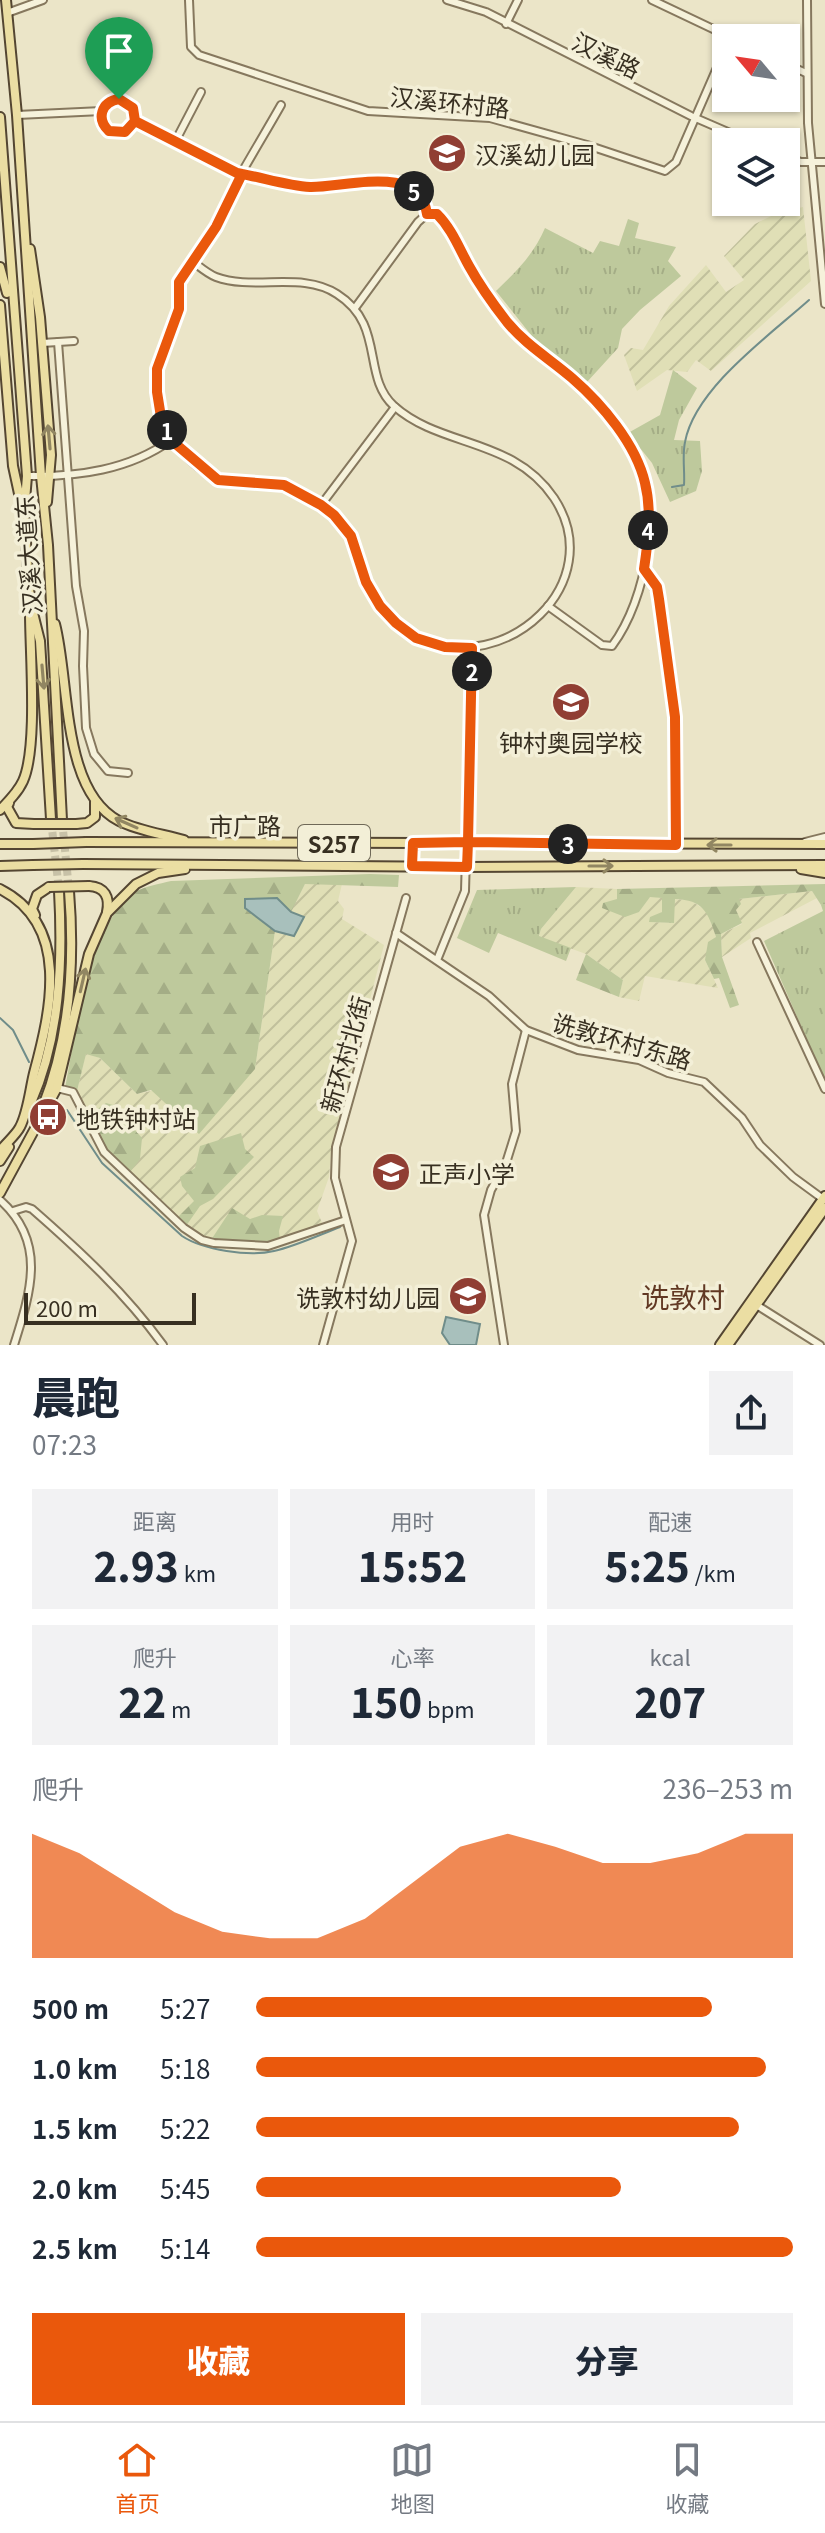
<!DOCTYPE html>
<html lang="zh">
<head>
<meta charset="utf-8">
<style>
  body { margin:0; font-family:Georgia,"Noto Sans SC",serif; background:#f2f2f3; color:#1f2937; height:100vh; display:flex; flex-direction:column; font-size:30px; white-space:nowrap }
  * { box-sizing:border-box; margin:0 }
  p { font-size:26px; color:#747a83 }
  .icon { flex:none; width:44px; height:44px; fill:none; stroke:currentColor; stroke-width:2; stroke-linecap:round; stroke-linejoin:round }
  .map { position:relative; height:1345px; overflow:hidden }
  .sheet { display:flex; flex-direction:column; background:#fff; flex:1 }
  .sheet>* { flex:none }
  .needle { width:52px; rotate:299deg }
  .tools { position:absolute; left:712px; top:24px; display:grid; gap:16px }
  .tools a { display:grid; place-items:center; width:88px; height:88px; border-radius:0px; background:#fff; box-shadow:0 2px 6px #0004; font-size:40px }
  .scale { position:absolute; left:24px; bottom:20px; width:172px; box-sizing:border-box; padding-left:8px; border:4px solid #372f21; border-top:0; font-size:22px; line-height:28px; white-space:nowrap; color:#372f21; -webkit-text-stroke:6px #f3efd7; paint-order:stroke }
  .pin { position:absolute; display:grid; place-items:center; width:68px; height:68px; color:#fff; margin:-82px -34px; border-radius:50% 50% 50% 0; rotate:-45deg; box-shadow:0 0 8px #0007 }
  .pin .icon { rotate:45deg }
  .km { position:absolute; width:40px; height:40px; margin:-20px; border-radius:50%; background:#222; color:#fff; font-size:22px; line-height:40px; text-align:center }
  .round { display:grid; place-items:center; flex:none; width:84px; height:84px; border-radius:0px; background:#f2f2f3 }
  .head { display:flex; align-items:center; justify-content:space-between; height:136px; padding:0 32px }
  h1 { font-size:44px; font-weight:800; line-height:60px }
  .figures { display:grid; grid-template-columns:repeat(3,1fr); gap:12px; height:136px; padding:8px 32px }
  .figures div { display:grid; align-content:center; border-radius:0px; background:#f2f2f3; text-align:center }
  .figures b { font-size:40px; font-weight:800 }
  .figures small { font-size:22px; font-weight:400 }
  .figures p { font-size:22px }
  .chart { height:224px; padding:16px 32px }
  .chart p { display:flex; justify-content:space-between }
  .chart svg { width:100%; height:144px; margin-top:8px; fill:#ea580c; opacity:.7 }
  .cta { display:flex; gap:16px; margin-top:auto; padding:16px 32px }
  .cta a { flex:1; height:92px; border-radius:0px; background:#ea580c; color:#fff; font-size:32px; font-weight:800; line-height:92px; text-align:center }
  .cta a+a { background:#f2f2f3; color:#1f2937 }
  ul { padding:0 32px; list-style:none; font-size:26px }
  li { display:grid; grid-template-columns:128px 96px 1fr; align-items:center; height:60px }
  li i { height:20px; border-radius:10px; background:#ea580c }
  .tab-bar { display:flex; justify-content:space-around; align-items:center; height:112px; border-top:2px solid #e0e1e3; background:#fff; font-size:22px; color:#747a83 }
  .tab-bar a { display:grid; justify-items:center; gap:4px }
  .tab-bar .active { color:#ea580c }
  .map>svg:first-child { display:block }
</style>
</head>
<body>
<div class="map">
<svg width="825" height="1345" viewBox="0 0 825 1345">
  <defs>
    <pattern id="farmland-furrows" width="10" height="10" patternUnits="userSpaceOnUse" patternTransform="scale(2)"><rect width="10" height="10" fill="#e0dfb6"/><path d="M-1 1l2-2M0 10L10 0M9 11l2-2" fill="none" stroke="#c1c09c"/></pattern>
    <pattern id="grass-tufts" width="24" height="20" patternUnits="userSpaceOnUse" patternTransform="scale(2)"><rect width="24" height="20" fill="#bec99c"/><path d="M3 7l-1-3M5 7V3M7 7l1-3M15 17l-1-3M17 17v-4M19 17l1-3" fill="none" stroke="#a4ad86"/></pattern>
    <pattern id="forest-firs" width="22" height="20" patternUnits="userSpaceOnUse" patternTransform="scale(2)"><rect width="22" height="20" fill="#bec99c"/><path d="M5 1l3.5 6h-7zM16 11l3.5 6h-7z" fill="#a4ad86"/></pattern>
  </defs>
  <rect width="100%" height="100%" fill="#ebe5c8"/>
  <g fill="url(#farmland-furrows)">
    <path d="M 803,207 L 811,281 L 711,371 L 696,360 L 687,372 L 667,370 L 637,391 L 624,355 L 631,348 L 643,350 L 669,306 L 706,265 L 726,292 L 744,280 L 724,256 L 755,224 L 777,213 Z"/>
    <path d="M 305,884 L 342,884 L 338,901 L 344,909 L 342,919 L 384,945 L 331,1151 L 329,1177 L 317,1211 L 323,1225 L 280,1241 L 211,1240 L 196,1234 L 186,1226 L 106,1150 L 77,1091 L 86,1053 L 100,1058 L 137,1094 L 255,1069 L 275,931 L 293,936 L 291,912 Z"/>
    <path d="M 576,887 L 617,889 L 617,899 L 639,912 L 650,896 L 662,898 L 662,912 L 650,922 L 674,923 L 674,899 L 690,900 L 708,912 L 716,937 L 705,960 L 718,988 L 645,976 L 639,1001 L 619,997 L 623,980 L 586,954 L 539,937 L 541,929 Z"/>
    <path d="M 812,891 L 817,898 L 750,933 L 751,938 L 722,957 L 721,934 L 742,924 L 736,910 L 739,899 Z"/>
  </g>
  <g fill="url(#grass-tufts)">
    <path d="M 628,219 L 639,223 L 635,238 L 676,247 L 668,261 L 681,276 L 640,310 L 622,329 L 618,348 L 587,382 L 535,340 L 496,291 C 516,272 534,254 545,228 L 593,253 L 600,241 L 619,246 Z"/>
    <path d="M 673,370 L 697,388 L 679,420 L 674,440 L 700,441 L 702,471 L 696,491 L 670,502 L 652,463 L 628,433 L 660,415 Z"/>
    <path d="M 576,887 L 541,929 L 539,936 L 571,948 L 566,961 L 498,933 L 489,953 L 457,938 L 477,890 Z"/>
    <path d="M 825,904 L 825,1081 L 764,941 L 823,911 L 821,905 Z"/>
  </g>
  <g fill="url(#forest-firs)">
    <path d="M 370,874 L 399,875 L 398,887 L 305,884 L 291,912 L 277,899 L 245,908 L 275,931 L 255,1069 L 199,1134 L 151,1090 L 137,1094 L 100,1058 L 86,1054 L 77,1091 L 65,1088 C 76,1033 87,925 135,892 C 145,886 159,884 171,881 Z"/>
    <path d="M 825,884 L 825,904 L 821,905 L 812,891 L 739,899 L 741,904 L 736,910 L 742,923 L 721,934 L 722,957 L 739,1005 L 730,1008 L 719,978 L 714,979 L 705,960 L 708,942 L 716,937 C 708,912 703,900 675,899 L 674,923 L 649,922 L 650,917 L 662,912 L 662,898 L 650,897 L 639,912 L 625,917 L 602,908 L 603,903 L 617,899 L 617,889 Z"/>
    <path d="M 586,954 L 623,980 L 619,997 L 576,980 Z"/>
    <path d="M 106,1103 L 120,1107 L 126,1120 L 142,1138 L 140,1159 L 130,1172 L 106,1150 L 89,1115 Z"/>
    <path d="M 241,1133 L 245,1149 L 254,1157 L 213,1199 L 200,1206 L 186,1226 L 178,1217 L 194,1201 L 182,1186 L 180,1177 L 195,1168 L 200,1146 Z"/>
    <path d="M 232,1208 L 250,1219 L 262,1215 L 283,1216 L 279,1231 L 280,1241 L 267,1244 L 211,1240 Z"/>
  </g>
  <g fill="#a8c0bc" stroke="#708d8a" stroke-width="2">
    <path d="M 277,898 L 291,912 L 304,917 L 294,936 L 275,931 L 245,908 L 245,899 Z"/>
    <path d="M 446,1317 L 480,1324 L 476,1345 L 450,1345 L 442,1333 Z"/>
  </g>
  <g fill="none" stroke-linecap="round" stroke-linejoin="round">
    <g stroke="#708d8a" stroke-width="2">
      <path d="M 672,487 L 684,485 C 685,471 682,456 685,442 C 695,388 770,335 809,300"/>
      <path d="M 0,1018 L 13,1030 L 29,1062"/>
      <path d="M 67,1110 L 102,1163 L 182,1236 C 203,1250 249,1257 274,1251 C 296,1246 319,1235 340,1227"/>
    </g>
    <g stroke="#c7c1a7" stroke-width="8" stroke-dasharray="8 4" stroke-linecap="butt">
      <path d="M 51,820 L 59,890"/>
      <path d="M 62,820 L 69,890"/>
    </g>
    <g stroke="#86785e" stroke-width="10">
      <g id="minor">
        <path d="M 189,0 L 191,47 L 199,55 L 368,111 L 490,118 L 587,145 L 665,171 L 676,162 L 726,47"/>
        <path d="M 447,0 L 486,12 L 691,116 L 751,142"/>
        <path d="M 652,0 L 732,38"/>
        <path d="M 807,0 L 808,123 L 825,304"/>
        <path d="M 7,13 L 43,0"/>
        <path d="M 506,24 L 518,0"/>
        <path d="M 786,64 L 806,73"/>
        <circle cx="118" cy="116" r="17"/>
        <path d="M 17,115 L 102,111"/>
        <path d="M 135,121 C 169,136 201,157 235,172 C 253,179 288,185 308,187 C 341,190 420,160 427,214"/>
        <path d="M 176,140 L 201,92"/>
        <path d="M 786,157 L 801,162 L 825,162"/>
        <path d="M 192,261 C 200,267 208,274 216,277 C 254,291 302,271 337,294 C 386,325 361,376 394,406 C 441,448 513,437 554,498 C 610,583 506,677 419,639 C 396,629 375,603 366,581 C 356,556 353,529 330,512 C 308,495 286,485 258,482 C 244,481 228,484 215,478 C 177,457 150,415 157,370 C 161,349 175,330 179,309 C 180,300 177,289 180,280 C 187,261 206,244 216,226 C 226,209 232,191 241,174 C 254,151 268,128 281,105"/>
        <path d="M 355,308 L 418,222 L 427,214 L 437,214 C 452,229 458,248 469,266 C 481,287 495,307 511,326 C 530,348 555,361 576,382 C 597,403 618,427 633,453 C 664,506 647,599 612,646 L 602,645 L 548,606"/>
        <path d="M 58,342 L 76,586 L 84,631 L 83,666 L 86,728 L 94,754 L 108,771 L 128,773"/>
        <path d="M 42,343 L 74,341"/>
        <path d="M 27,476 C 78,477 129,470 171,440"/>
        <path d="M 321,505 L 395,407"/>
        <path d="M 644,570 C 661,593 662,618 666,646 C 676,712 676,778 676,845"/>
        <path d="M 805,842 L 825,837"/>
        <path d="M 396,933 L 489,996 L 526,1030 L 578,1050 L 639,1060 L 668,1073 L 704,1082 L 742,1118 L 760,1145 L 793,1177 L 823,1199"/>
        <path d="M 757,942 L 825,1089"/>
        <path d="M 437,960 L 465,891 L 472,648"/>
        <path d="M 57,1088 L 73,1092 L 104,1152 L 184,1228 L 202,1240 L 214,1243 L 268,1246 L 346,1220"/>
        <path d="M 0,1200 C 47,1242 31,1291 14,1345"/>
        <path d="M 13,1211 L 26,1207 L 32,1209 C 79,1250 126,1294 163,1345"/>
        <path d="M 758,1306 L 820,1345"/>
        <path d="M 323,1345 L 352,1241 L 335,1178 L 336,1147 L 406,898"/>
        <path d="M 504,1345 L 484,1215 L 491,1190 L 506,1163 L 516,1131 L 512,1084 L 526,1030"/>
      </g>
    </g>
    <g stroke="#544632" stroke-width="12">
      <g id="major">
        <path d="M 6,0 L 17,115 L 41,476 L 48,545 L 62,820"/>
        <path d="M 0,117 L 27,476 L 24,513 L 30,601 L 40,641 L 51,819"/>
        <path d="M 30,249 L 40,317 L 51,455 L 47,502"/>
        <path d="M 0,267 L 7,293"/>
        <path d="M 0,305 L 13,466 L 21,503"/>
        <path d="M 55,624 C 70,681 61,791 119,821 C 139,831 163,834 184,840"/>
        <path d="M 9,803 L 7,807 L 16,823 L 34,824"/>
        <path d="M 0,810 C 9,801 18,792 23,781 C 38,748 30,653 30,614"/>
        <path d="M 76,824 L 87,823 L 95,817 L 95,802"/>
        <path d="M 86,842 L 825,844"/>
        <path d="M 0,844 L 33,844"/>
        <path d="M 83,864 L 467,867 L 825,865"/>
        <path d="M 0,866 L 33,865"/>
        <path d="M 412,866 L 413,843"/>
        <path d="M 801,869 L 825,873"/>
        <path d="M 89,886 C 105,887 110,897 107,912"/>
        <path d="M 0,889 C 71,925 51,1010 34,1073 C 30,1089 28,1112 20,1127 C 16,1135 6,1143 0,1151"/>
        <path d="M 35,915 L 32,909 L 37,895 L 49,887"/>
        <path d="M 31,1103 C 60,1037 63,962 59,891"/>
        <path d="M 43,1106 C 70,1037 75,964 69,891"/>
        <path d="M 0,1161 L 9,1147"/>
        <path d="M 0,1193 L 57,1088 L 89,954 L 107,913 L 136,884 L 158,873 L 185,869"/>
        <path d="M 720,1345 L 825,1196"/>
        <path d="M 728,1345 L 825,1208"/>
      </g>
    </g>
    <use href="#minor" stroke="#f6f2db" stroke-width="6"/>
    <use href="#major" stroke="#ebdea3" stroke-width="8"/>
    <g stroke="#544632" stroke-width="12" stroke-linecap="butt">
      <g id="major-bridge">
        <path d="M 34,824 L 76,824"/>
        <path d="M 33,844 L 86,842"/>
        <path d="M 33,865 L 83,864"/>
        <path d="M 49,887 L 89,886"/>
      </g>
    </g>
    <use href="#major-bridge" stroke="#ebdea3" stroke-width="8"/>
  </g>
  <defs><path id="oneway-shaft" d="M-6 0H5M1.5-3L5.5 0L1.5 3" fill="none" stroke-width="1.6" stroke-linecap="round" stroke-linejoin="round" transform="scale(2)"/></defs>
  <g stroke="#918662">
    <use href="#oneway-shaft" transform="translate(49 437) rotate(-95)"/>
    <use href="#oneway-shaft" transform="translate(43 677) rotate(85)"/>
    <use href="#oneway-shaft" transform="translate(126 823) rotate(-156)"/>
    <use href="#oneway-shaft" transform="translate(719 845) rotate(180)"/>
    <use href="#oneway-shaft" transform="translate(601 866)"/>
    <use href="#oneway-shaft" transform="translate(83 980) rotate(-77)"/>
  </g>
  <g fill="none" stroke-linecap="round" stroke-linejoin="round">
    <g stroke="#fff" stroke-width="16">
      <path id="route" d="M 119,99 L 133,108 L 135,121 L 237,173 L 242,174 L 216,227 L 179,282 L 179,309 L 157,369 L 157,392 L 161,417 L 171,440 L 218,480 L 284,485 L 321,505 L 334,515 L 351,536 L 366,582 L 380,606 L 396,623 L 416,638 L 445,647 L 472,648 L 468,842 L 413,843 L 412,866 L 467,867 L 468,842 L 676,845 L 675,717 L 659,599 L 657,587 L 644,569 C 648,542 652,511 645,483 C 636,444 602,404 572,378 C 550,359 526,345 507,322 C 493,304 480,286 469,266 C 459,248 452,229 437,214 L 427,214 C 420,162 344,188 310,187 C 288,186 264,178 242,174 L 237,173 L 135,121 L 125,132 L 109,131 C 96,119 101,102 119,99"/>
    </g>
    <use href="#route" stroke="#ea580c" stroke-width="10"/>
  </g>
  <defs>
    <g id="school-disc" transform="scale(2)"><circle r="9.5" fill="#903e33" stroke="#f3efd7"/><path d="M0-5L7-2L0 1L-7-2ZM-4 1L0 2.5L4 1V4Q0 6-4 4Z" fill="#fff"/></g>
    <g id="bus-disc" transform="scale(2)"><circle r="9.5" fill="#903e33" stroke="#f3efd7"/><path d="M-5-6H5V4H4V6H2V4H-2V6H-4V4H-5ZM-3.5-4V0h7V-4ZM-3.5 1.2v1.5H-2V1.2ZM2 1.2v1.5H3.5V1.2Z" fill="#fff"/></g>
  </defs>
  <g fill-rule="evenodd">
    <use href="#school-disc" x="447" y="153"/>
    <use href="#school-disc" x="571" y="702"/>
    <use href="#bus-disc" x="48" y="1117"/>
    <use href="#school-disc" x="391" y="1172"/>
    <use href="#school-disc" x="468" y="1296"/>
  </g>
  <g text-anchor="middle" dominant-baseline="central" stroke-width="7" stroke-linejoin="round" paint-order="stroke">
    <rect fill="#f3efd7" stroke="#6f6958" stroke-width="2" x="298" y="825" width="72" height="36" rx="6"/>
    <g font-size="22" font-weight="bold" fill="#372f21">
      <text x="334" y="843">S257</text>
    </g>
    <g font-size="24" fill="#372f21" stroke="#f3efd7">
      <text transform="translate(607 54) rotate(26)">汉溪路</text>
      <text transform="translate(450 101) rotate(6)">汉溪环村路</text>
      <text transform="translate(27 555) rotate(-94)">汉溪大道东</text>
      <text x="245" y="824">市广路</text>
      <text transform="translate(622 1040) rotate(16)">诜敦环村东路</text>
      <text transform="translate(344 1054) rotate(-74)">新环村北街</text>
    </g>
    <g font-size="24" fill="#372f21" stroke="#f3efd7" text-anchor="start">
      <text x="475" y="153">汉溪幼儿园</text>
      <text x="571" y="741" text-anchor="middle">钟村奥园学校</text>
      <text x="76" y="1117">地铁钟村站</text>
      <text x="419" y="1172">正声小学</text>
      <text x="440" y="1296" text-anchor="end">诜敦村幼儿园</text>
    </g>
    <g font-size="28" fill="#613823" stroke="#f3efd7">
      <text x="683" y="1296">诜敦村</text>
    </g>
  </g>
</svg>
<div class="tools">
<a><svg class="needle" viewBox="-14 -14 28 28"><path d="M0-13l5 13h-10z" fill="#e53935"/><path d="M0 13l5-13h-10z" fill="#747a83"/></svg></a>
<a><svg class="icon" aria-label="layers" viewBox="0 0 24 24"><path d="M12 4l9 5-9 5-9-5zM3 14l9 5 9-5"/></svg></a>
</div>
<div class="scale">200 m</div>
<div class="pin" style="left:119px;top:99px;background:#1e9e55"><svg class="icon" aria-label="arrive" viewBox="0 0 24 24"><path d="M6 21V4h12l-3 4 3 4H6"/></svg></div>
<b class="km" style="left:167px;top:430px">1</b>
<b class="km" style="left:472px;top:671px">2</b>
<b class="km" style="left:568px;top:844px">3</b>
<b class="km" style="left:648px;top:530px">4</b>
<b class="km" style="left:414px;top:191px">5</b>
</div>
<section class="sheet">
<div class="head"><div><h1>晨跑</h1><p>07:23</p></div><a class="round"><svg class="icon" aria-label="share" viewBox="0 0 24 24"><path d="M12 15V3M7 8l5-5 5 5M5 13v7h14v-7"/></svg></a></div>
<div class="figures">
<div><p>距离</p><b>2.93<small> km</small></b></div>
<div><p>用时</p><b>15:52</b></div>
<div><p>配速</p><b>5:25<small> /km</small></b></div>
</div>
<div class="figures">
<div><p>爬升</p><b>22<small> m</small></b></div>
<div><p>心率</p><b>150<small> bpm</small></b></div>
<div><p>kcal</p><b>207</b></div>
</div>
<div class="chart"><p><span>爬升</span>236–253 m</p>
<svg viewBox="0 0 160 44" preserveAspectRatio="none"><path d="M0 44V6L10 12L20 21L30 30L40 36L50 38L60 38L70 32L80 21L90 10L100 6L110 10L120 15L130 15L140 12L150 6L160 6V44z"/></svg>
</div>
<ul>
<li><b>500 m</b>5:27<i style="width:85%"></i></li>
<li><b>1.0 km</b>5:18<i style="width:95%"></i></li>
<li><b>1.5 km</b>5:22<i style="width:90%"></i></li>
<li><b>2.0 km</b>5:45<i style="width:68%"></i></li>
<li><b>2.5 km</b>5:14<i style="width:100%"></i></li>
</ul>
<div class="cta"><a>收藏</a><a>分享</a></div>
</section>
<nav class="tab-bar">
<a class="active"><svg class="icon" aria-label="home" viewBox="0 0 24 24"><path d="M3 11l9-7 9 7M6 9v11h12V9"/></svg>首页</a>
<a><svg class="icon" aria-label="map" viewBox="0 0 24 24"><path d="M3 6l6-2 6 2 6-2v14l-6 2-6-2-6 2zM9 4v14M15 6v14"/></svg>地图</a>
<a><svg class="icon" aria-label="saved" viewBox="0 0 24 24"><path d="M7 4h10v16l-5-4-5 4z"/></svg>收藏</a>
</nav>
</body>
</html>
